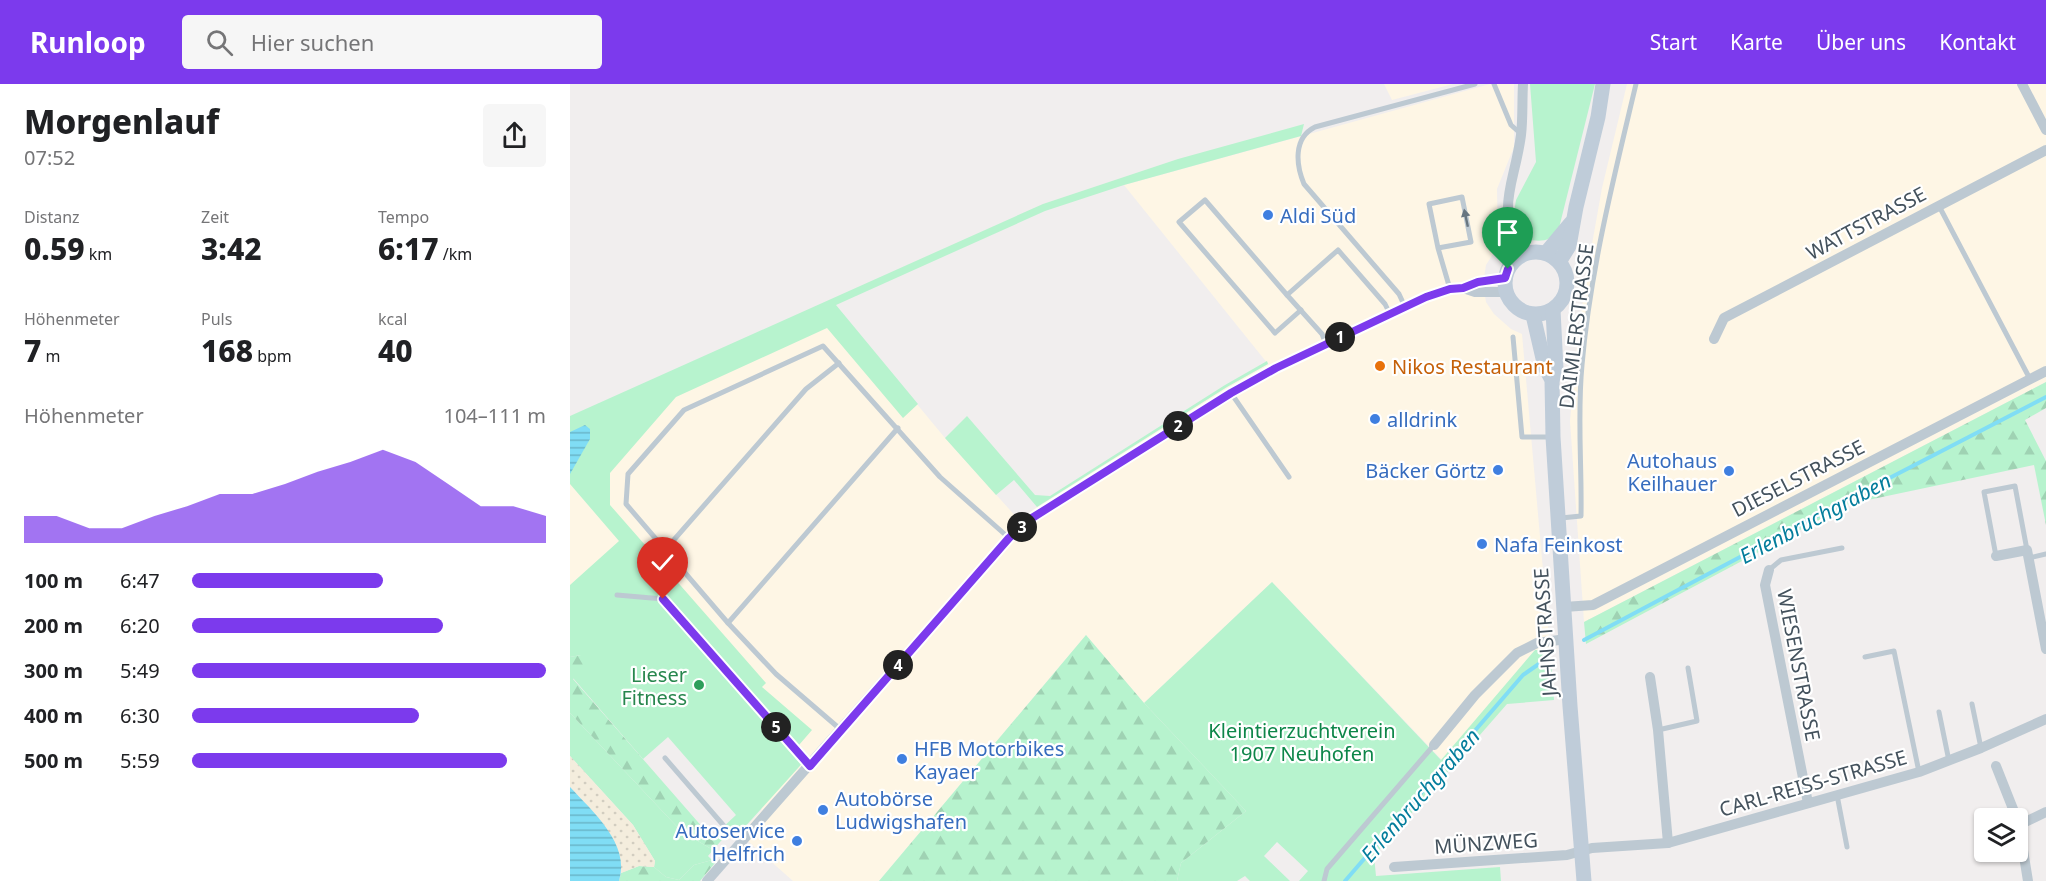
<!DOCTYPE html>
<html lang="de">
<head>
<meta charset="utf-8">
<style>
  body { margin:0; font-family:"Noto Sans",sans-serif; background:#f6f6f6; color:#202124; height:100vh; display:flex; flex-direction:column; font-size:22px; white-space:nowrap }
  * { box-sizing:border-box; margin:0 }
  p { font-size:20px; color:#757577 }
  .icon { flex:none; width:33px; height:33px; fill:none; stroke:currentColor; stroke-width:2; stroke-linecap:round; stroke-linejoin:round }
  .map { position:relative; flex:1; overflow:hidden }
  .sheet { display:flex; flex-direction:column; background:#fff; width:570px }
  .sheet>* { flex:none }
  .fabs { position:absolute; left:1404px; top:724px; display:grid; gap:12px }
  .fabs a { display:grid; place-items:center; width:54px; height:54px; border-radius:6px; background:#fff; box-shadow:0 2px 4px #0004; font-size:30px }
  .pin { position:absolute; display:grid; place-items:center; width:51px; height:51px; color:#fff; margin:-62px -26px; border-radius:50% 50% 50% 0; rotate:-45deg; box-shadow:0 0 6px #0007 }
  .pin .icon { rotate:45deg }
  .km { position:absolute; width:30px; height:30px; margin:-15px; border-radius:50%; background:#222; color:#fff; font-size:16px; line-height:30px; text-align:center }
  .round { display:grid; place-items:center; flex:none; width:63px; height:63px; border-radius:6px; background:#f6f6f6 }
  .overview { display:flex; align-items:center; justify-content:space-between; height:102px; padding:0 24px }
  h1 { font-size:33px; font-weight:800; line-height:45px }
  .figures { display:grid; grid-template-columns:repeat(3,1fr); gap:9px; height:102px; padding:6px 24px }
  .figures div { display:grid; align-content:center }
  .figures b { font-size:30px; font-weight:800 }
  .figures small { font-size:16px; font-weight:400 }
  .figures p { font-size:16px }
  .chart { height:168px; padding:12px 24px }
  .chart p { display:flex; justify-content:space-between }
  .chart svg { width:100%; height:108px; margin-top:6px; fill:#7c3aed; opacity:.7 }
  ul { padding:0 24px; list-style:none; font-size:20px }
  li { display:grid; grid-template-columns:96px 72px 1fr; align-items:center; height:45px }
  li i { height:15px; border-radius:8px; background:#7c3aed }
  header { display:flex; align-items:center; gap:36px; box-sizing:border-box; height:84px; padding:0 30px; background:#7c3aed; color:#fff }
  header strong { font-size:28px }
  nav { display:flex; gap:33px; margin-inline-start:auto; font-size:21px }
  .search { width:420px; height:54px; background:#f6f6f6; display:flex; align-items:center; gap:15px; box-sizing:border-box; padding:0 21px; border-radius:6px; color:#757577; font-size:22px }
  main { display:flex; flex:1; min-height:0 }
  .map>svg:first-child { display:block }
</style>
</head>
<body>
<header>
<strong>Runloop</strong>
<div class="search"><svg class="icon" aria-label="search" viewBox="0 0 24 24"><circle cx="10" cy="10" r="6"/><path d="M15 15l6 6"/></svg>Hier suchen</div>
<nav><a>Start</a><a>Karte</a><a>Über uns</a><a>Kontakt</a></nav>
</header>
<main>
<section class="sheet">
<div class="overview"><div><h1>Morgenlauf</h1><p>07:52</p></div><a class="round"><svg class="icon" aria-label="share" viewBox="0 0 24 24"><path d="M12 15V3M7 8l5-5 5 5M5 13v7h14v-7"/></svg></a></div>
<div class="figures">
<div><p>Distanz</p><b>0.59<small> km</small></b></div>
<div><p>Zeit</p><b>3:42</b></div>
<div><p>Tempo</p><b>6:17<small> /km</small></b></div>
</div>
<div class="figures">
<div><p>Höhenmeter</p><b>7<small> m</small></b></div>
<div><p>Puls</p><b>168<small> bpm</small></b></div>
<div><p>kcal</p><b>40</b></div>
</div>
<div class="chart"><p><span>Höhenmeter</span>104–111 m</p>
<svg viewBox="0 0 160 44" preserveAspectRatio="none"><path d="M0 44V33L10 33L20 38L30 38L40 33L50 29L60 24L70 24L80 20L90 15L100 11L110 6L120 11L130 20L140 29L150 29L160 33V44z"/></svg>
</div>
<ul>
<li><b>100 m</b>6:47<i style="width:54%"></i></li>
<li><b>200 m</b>6:20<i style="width:71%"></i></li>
<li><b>300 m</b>5:49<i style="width:100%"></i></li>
<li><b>400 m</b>6:30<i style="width:64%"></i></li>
<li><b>500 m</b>5:59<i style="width:89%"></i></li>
</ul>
</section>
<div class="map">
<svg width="1476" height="797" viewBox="0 0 1476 797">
  <defs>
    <pattern id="forest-firs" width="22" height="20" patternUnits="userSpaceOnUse" patternTransform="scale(1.5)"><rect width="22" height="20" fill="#b7f3ce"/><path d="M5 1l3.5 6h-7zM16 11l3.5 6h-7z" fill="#9fd2b3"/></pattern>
    <pattern id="sand-dots" width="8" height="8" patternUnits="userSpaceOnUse" patternTransform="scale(1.5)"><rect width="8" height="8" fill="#f4eddd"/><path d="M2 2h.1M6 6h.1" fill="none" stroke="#d2cdc0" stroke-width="1.8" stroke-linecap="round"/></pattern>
    <pattern id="water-rules" width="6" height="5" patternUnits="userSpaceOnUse" patternTransform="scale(1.5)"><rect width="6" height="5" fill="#80ddf5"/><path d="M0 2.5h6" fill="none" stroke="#6ab6ca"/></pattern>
  </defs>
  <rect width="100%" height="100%" fill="#f1eeee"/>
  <g fill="#fef6e5">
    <path d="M 814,0 L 883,0 L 822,16 Z"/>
    <path d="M 920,0 L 944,0 L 944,63 L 927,105 L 928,162 L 916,181 L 913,200 L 916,218 L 924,230 L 941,245 L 952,250 L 980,565 L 964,567 L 872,676 L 702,498 L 574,619 L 516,551 L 309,797 L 223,797 L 170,750 L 192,726 L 0,502 L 0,340 L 265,221 L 375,354 L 449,436 L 467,423 L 657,303 L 698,280 L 554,101 Z"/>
    <path d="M 1057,0 L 1476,0 L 1476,298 L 1014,538 L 1000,337 L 1006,268 L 1016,194 L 1032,104 Z"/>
  </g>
  <g fill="#b7f3ce">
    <path d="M 960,0 L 1025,0 L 989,144 C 979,159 973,157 956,156 L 943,134 L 946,116 L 966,78 Z"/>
    <path d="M 734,40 L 731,52 L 554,101 L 475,127 L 266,221 L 348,320 L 333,334 L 257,244 L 106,313 L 40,389 L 40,421 L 196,599 L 192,603 L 242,646 L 229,661 L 238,673 L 163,756 L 151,745 L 166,731 L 98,653 L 73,675 L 3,594 L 11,571 L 0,573 L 0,501 L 49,457 L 0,400 L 0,332 L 473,120 L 608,75 Z"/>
    <path d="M 697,277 L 698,280 L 657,303 L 467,423 L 444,396 L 426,411 L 375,354 L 397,332 L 465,411 L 480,412 L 655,301 Z"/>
    <path d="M 702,498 L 871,676 L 965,566 L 980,565 L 984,616 L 937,620 L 804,772 L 806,792 L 930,783 L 931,797 L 729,797 L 738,787 L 707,758 L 694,772 L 720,797 L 680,797 L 675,792 L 667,797 L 607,797 L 611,779 L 676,727 L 574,619 Z"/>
    <path d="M 0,629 L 111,747 L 143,766 L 138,772 L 142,776 L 124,781 L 109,796 L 96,793 L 84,783 L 85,777 L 63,741 L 0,672 Z"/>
  </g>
  <g fill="url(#forest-firs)">
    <path d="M 1476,298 L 1476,324 L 1455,336 L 1476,377 L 1476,441 L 1464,381 L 1279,420 L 1016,560 L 1014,538 Z"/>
    <path d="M 516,551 L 574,619 L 676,727 L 611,779 L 607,797 L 309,797 Z"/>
    <path d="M 11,571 L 22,578 L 3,595 L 141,753 L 151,745 L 157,750 L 143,766 L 111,747 L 0,629 L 0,573 Z"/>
    <path d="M 142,776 L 145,779 L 130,797 L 49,797 L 51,789 L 69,782 L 84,783 L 96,793 L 109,796 L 124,781 Z"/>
  </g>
  <path fill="url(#sand-dots)" d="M 0,672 L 63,741 L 85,777 L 84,783 L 69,782 L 51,789 C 47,747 27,733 0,703 Z"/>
  <g fill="url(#water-rules)">
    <path d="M 15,341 L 20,345 L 20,355 L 0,390 L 0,348 Z"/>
    <path d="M 0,703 C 22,727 61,760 49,797 L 0,797 Z"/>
  </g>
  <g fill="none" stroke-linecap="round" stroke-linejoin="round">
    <g stroke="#80ddf5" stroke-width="4">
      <path d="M 1014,556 L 1277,416 L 1476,313"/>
      <path d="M 775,797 L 953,591 L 976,575"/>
    </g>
    <g stroke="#bdc9d2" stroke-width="5">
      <path d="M 924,0 L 941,41 L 950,49"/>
      <path d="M 1369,122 L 1460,295"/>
      <path d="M 868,164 L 901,158 L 892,113 L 859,120 L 868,164 L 880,205"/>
      <path d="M 717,211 L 635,116 L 609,138 L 705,249 L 731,226"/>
      <path d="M 835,223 L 829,210 L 734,100 C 726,81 723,54 745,43 L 905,0"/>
      <path d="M 943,253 L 952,353 L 981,353"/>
      <path d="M 756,260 L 752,250 L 717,211 L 768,166 L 815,220 L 820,230"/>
      <path d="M 661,309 L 719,393"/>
      <path d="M 991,434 L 1011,432 C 1012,381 1007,332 1012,281 C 1020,187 1044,93 1066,0"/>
      <path d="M 95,466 L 236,305 L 269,279"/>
      <path d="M 1426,472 L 1414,408 L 1445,402 L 1457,466"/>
      <path d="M 1459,474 L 1476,470"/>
      <path d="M 1199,486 L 1211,476 L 1272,464"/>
      <path d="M 47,511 L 93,515 L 239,681"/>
      <path d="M 158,539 L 328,344"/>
      <path d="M 1295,573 L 1324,567 L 1349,688"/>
      <path d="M 1402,620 L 1411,664"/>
      <path d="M 1369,628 L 1379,677"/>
      <path d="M 270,645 L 206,590 L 158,539 L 56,420 L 58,390 L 114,326 L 253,262 L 370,393 L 439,454"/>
      <path d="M 1088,646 L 1127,637 L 1118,584"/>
      <path d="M 95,674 L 154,742 L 172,759"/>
      <path d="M 1267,711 L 1277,763"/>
      <path d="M 754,797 L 757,785 L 864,661"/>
    </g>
    <g stroke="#bdc9d2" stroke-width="10">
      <path d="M 1452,0 L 1476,46"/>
      <path d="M 950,172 C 926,118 944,103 951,51 C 953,34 952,17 953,0"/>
      <path d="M 893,204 L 905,208 L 935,208"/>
      <path d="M 1144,255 L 1154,234 L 1476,66"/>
      <path d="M 1426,472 L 1457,466 L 1476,565"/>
      <path d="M 1199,486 L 1195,501 L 1238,719"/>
      <path d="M 994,523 L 1023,521 L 1476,287"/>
      <path d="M 1080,593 L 1088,646 L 1098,759"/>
      <path d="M 864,661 L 905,611 L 947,569 L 967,559 L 996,555"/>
      <path d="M 1426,682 L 1447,735"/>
      <path d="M 824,783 L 997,771 L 1022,764 L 1098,759 L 1349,688 L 1411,664 L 1476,635"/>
      <path d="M 137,797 L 439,454 L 462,434 L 661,309 L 706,284 L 856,213 L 880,205 L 893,204 L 908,198 L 935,194"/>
      <path d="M 1458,797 L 1449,741 L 1476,728"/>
    </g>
    <g stroke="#bfccd9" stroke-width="15">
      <circle cx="966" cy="199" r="31"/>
      <path d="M 976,169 L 1001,139"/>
      <path d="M 989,178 L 999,162 L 1006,123 L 1028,33 L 1033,0"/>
      <path d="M 963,231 L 975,283 L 982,296 L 983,353 L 1000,622 L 1014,797"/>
      <path d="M 982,296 L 986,285 L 983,226"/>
    </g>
  </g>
  <defs><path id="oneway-solid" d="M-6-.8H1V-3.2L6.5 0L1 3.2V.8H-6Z" transform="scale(1.5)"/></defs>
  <use fill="#687680" href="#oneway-solid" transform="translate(896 134) rotate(-102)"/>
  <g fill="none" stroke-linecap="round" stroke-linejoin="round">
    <g stroke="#fff" stroke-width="12">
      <path id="route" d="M 93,515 L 240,682 L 439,454 L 462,434 L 661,309 L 706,284 L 856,213 L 880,205 L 893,204 L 908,198 L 935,194 L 938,185"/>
    </g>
    <use href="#route" stroke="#7c3aed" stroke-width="8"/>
  </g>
  <g fill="#3f7fe0" stroke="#fff" stroke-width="2">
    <circle cx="698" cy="131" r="6"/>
    <circle cx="805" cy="335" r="6"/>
    <circle cx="928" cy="386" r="6"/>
    <circle cx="1159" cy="387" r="6"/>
    <circle cx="912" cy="460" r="6"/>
    <circle cx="332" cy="675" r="6"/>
    <circle cx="253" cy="726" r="6"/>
    <circle cx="227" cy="757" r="6"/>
  </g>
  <circle fill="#e8710a" stroke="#fff" stroke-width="2" cx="810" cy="282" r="6"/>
  <circle fill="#2e9e5b" stroke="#fff" stroke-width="2" cx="129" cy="601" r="6"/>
  <g text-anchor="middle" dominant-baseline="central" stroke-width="4.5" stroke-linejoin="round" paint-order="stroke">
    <g font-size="20" fill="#366cbe" stroke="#fff" text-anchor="start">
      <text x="710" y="131">Aldi Süd</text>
      <text x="817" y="335">alldrink</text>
      <text x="1147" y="376" text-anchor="end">Autohaus<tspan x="1147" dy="23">Keilhauer</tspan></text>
      <text x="916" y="386" text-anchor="end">Bäcker Görtz</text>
      <text x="924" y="460">Nafa Feinkost</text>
      <text x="344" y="664">HFB Motorbikes<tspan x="344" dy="23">Kayaer</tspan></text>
      <text x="265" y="714">Autobörse<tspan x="265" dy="23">Ludwigshafen</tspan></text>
      <text x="215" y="746" text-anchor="end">Autoservice<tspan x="215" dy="23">Helfrich</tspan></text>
    </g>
    <g font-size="20" fill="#44525d" stroke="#fff">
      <text transform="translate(1296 139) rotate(-28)">WATTSTRASSE</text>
      <text transform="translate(1006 242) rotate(-83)">DAIMLERSTRASSE</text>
      <text transform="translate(1228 394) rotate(-27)">DIESELSTRASSE</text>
      <text transform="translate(975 548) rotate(-94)">JAHNSTRASSE</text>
      <text transform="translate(1229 581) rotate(79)">WIESENSTRASSE</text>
      <text transform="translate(1243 699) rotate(-16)">CARL-REISS-STRASSE</text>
      <text transform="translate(916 759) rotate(-4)">MÜNZWEG</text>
    </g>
    <g font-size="20" fill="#c56008" stroke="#fff" text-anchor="start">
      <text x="822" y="282">Nikos Restaurant</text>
    </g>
    <g font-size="20" fill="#27864d" stroke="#fff" text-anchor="end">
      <text x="117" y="590">Lieser<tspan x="117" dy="23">Fitness</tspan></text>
    </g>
    <g font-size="20" fill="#0d8649" stroke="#fff">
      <text x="732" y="646">Kleintierzuchtverein<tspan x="732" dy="23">1907 Neuhofen</tspan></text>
    </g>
    <g font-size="21" font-style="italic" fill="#037d9c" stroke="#fff">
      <text transform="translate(1245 434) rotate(-28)">Erlenbruchgraben</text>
      <text transform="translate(850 711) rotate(-49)">Erlenbruchgraben</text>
    </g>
  </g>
</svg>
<div class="fabs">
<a><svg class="icon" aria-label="layers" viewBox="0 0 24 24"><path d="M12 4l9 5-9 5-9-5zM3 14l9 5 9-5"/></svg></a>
</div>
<div class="pin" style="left:938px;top:185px;background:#1e9e55"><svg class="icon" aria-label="arrive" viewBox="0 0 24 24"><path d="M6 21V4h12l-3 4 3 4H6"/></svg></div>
<div class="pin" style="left:93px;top:515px;background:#d93025"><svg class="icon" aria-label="check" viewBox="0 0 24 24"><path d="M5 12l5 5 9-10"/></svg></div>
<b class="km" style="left:770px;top:253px">1</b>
<b class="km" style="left:608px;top:342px">2</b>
<b class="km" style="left:452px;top:443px">3</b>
<b class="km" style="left:328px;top:581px">4</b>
<b class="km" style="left:206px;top:643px">5</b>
</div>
</main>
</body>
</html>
